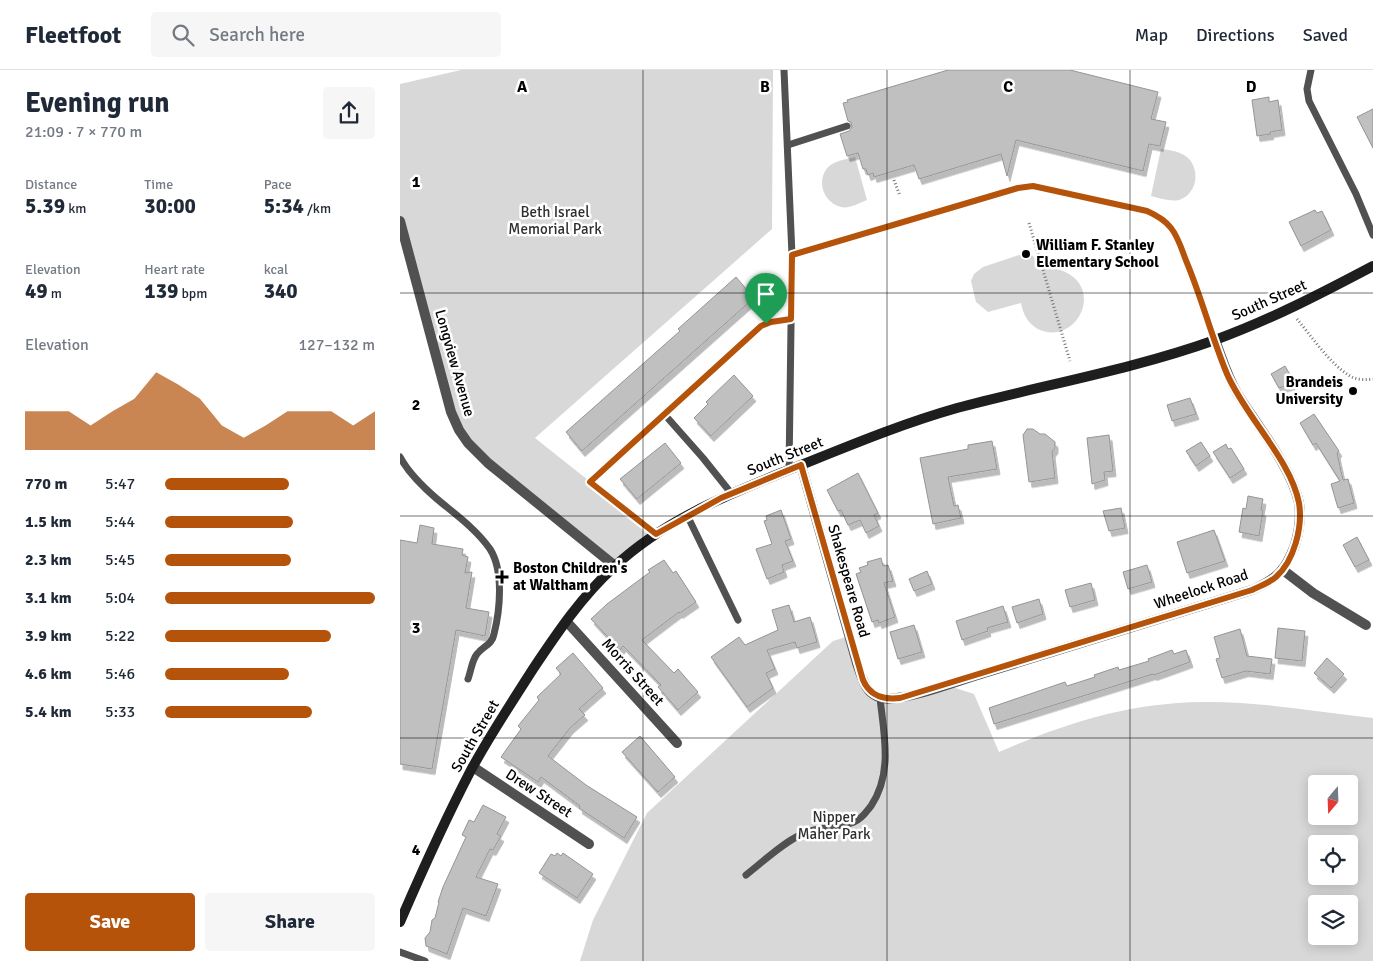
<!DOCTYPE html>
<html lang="en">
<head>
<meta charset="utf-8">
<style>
  body { margin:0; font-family:Signika,sans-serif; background:#f6f6f7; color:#1f2937; height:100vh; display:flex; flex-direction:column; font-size:19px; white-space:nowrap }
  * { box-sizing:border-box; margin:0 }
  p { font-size:16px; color:#747a83 }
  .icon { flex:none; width:28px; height:28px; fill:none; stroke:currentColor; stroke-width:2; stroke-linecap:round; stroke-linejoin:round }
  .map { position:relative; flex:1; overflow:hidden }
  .drawer { display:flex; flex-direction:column; background:#fff; width:400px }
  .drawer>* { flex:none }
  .needle { width:32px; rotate:199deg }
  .controls { position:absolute; left:908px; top:705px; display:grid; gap:10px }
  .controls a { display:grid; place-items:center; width:50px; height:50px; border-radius:5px; background:#fff; box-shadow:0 2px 12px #0003; font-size:25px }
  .pin { position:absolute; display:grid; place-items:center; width:42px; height:42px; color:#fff; margin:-51px -21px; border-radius:50% 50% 50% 0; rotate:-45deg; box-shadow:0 0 5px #0007 }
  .pin .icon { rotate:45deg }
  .round { display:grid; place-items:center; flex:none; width:52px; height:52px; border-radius:5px; background:#f6f6f7 }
  .headline { display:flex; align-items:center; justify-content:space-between; height:85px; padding:0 25px }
  h1 { font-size:28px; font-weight:800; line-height:38px }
  .stats { display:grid; grid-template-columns:repeat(3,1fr); gap:8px; height:85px; padding:5px 25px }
  .stats div { display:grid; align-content:center }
  .stats b { font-size:21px; font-weight:800 }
  .stats small { font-size:14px; font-weight:400 }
  .stats p { font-size:14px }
  .chart { height:140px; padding:10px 25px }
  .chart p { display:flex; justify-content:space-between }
  .chart svg { width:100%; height:90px; margin-top:5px; fill:#b45309; opacity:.7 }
  .button { display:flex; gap:10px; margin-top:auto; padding:10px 25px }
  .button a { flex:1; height:58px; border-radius:5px; background:#b45309; color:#fff; font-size:20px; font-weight:800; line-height:58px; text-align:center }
  .button a+a { background:#f6f6f7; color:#1f2937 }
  ul { padding:0 25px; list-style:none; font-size:16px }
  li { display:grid; grid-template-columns:80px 60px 1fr; align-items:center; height:38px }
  li i { height:12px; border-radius:6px; background:#b45309 }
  header { display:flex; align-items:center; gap:30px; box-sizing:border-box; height:70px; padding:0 25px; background:#fff; border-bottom:1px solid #e0e1e3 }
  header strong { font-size:24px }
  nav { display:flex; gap:28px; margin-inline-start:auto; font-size:18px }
  .search { width:350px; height:45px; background:#f6f6f7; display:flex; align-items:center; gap:12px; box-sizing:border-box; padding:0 18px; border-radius:5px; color:#747a83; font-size:19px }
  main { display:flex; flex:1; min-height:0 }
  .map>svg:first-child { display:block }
</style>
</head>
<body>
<header>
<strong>Fleetfoot</strong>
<div class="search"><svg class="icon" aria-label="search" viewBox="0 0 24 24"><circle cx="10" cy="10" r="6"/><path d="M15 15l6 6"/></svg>Search here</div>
<nav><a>Map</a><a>Directions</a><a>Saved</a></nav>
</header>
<main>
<section class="drawer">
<div class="headline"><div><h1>Evening run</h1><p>21:09 · 7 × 770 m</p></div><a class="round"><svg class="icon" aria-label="share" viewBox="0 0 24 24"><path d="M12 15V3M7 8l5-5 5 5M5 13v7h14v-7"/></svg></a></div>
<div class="stats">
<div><p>Distance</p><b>5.39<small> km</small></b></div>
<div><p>Time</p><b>30:00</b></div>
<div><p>Pace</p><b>5:34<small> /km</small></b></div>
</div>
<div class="stats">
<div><p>Elevation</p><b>49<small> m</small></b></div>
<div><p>Heart rate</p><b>139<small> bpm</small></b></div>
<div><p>kcal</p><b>340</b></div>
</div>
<div class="chart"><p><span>Elevation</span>127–132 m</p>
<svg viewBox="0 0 160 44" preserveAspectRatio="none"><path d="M0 44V25L10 25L20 25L30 32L40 25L50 19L60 6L70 12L80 19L90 32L100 38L110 32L120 25L130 25L140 25L150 32L160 25V44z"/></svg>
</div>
<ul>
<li><b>770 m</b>5:47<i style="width:59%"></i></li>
<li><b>1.5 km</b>5:44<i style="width:61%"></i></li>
<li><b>2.3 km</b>5:45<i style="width:60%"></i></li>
<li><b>3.1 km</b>5:04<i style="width:100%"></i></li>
<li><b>3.9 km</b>5:22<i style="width:79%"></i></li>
<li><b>4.6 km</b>5:46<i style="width:59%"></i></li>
<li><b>5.4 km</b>5:33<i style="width:70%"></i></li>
</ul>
<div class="button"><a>Save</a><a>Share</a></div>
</section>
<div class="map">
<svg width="973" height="891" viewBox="0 0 973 891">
  <defs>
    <filter id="shadow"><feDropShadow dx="3" dy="5.5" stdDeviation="0" flood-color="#0004"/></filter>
  </defs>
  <rect width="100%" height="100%" fill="#fff"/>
  <g fill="#d8d8d8" fill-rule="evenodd">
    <path d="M 61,0 L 373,0 L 372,159 L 135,368 L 256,464 L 215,496 L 88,393 L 59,360 L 0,151 L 0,14 Z"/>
    <path d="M 761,79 C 769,80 777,81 784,85 C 801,95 799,124 779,130 C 770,132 760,128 751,126 Z"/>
    <path d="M 455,87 L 467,130 C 459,133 449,139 441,137 C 421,132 415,105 432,94 C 439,90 448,89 455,87 Z"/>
    <path d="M 628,182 L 634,187 L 639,200 C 650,197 659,198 669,204 C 702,224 675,274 640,260 C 629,255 623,245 621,233 L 588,242 L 576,232 L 571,211 L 574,204 L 583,197 Z"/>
    <path d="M 449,566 L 463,610 L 480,628 L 546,615 L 574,624 L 599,682 C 666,653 728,633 802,632 C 859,631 917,642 973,648 L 973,891 L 180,891 L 193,850 L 247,743 L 433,571 ZM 916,714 L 949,714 L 949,746 L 916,746 ZM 916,774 L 949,774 L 949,806 L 916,806 ZM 916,834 L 949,834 L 949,866 L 916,866 Z"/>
  </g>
  <g fill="#c0c0c0" stroke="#959595" filter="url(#shadow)">
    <path d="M 548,0 L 670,0 L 758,22 L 751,49 L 766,52 L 760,76 L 749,74 L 743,101 L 616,70 L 607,106 L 601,84 L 519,109 L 514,95 L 474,107 L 473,103 L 468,105 L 466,99 L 463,99 L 458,83 L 447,86 L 440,64 L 449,61 L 452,57 L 451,52 L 448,51 L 443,33 L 448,32 L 447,30 Z"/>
    <path d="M 869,27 L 869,32 L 878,30 L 882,60 L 870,62 L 871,64 L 857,66 L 852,30 Z"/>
    <path d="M 973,39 L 973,78 L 957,47 Z"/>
    <path d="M 915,140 L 917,143 L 922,141 L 931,160 L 901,176 L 889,152 Z"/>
    <path d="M 336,207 L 354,228 L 182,381 L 166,362 L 280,261 L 278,259 Z"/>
    <path d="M 885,296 L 895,313 L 879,318 L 871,304 Z"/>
    <path d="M 334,305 L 353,326 L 311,366 L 294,348 L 308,334 L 306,332 Z"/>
    <path d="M 790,328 L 796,344 L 772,351 L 767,335 Z"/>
    <path d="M 914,344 L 939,381 L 937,383 L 943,410 L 948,409 L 954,433 L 938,438 L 931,414 L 940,411 L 916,373 L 913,375 L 900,353 Z"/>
    <path d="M 627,359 L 633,359 L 640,364 L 645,364 L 655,372 L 655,378 L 652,382 L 655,408 L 629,412 L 623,365 Z"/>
    <path d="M 709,365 L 713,401 L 704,402 L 705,410 L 692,414 L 687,368 Z"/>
    <path d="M 592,371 L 597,399 L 548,407 L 554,436 L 558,435 L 561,448 L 533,454 L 520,388 L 568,379 L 568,375 Z"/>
    <path d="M 801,372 L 810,386 L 796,396 L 786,381 Z"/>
    <path d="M 265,373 L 281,393 L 237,429 L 220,409 Z"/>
    <path d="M 826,374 L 828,379 L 831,378 L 844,399 L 830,408 L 813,382 Z"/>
    <path d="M 458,403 L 478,443 L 474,445 L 479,456 L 466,463 L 460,450 L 448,455 L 441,440 L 438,441 L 427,420 Z"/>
    <path d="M 848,426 L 863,429 L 861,440 L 863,441 L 859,466 L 839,462 L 843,438 L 846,439 Z"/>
    <path d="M 721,438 L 725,458 L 709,461 L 703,441 Z"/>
    <path d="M 381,440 L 391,469 L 385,471 L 393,491 L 382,495 L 384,502 L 367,509 L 356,479 L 372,474 L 364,451 L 367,450 L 366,446 Z"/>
    <path d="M 20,455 L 34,458 L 32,474 L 63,479 L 62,485 L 68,487 L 65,503 L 72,502 L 66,538 L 89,542 L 85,566 L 56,560 L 32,699 L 0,694 L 0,470 L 17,473 Z"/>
    <path d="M 814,460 L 825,491 L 787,503 L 777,472 Z"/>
    <path d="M 957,467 L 969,490 L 955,497 L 943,475 Z"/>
    <path d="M 481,488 L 483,496 L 488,495 L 493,511 L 484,513 L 495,547 L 479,553 L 478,550 L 472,552 L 456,504 L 461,502 L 459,498 L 468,495 L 467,492 Z"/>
    <path d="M 264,490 L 273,503 L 276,501 L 296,532 L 280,543 L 279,542 L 242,570 L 274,603 L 278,599 L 298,622 L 278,640 L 258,617 L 261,615 L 223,576 L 220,580 L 191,549 L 207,534 L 250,502 L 248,500 Z"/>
    <path d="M 747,495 L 752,512 L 728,519 L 723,502 Z"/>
    <path d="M 527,501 L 532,514 L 514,521 L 509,509 Z"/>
    <path d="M 691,513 L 695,530 L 670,537 L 665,520 Z"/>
    <path d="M 639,529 L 643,544 L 617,553 L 612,537 Z"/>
    <path d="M 389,535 L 394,552 L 410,547 L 417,572 L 397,578 L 395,572 L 367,580 L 375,599 L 366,603 L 373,618 L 347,637 L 311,587 L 339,567 L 345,575 L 378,560 L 372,540 Z"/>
    <path d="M 603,536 L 608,552 L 587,558 L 588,561 L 562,570 L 556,551 Z"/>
    <path d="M 514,555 L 522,582 L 498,589 L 490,562 Z"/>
    <path d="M 878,558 L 905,561 L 902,591 L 875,588 Z"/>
    <path d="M 840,559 L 847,586 L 872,589 L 870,604 L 846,601 L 822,608 L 816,589 L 820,588 L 814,567 Z"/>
    <path d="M 772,580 L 774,584 L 786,580 L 790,592 L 754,605 L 753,604 L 594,654 L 589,638 L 665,612 L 667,616 L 695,607 L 694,605 L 718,597 L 719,600 L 749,591 L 748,589 Z"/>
    <path d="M 173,583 L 203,618 L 179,639 L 185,645 L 170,658 L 148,686 L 186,715 L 237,747 L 224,768 L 179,738 L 180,736 L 141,707 L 138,712 L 101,687 L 121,659 L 118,656 L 139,630 L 137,627 L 161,604 L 156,598 Z"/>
    <path d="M 927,588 L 944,604 L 931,618 L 914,603 Z"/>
    <path d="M 240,666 L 275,707 L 258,722 L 222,682 Z"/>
    <path d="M 83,735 L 106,747 L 97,764 L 101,766 L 93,780 L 90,779 L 76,807 L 98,814 L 86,846 L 63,838 L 47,884 L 26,876 L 25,868 L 30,862 L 32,850 L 35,848 L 39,832 L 38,832 L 43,817 L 66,767 L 62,765 L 69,750 L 74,752 Z"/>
    <path d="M 157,783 L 161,786 L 163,783 L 193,804 L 177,828 L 139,803 L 151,784 L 155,786 Z"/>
  </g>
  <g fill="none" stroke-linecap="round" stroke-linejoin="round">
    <g stroke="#737373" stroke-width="3" stroke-dasharray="1 2.5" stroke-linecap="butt">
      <path d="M 494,110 L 500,126"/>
      <path d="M 629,153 L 670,291"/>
      <path d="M 897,249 C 912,267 930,294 950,306 C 957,310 965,310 973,309"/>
    </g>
    <g stroke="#515151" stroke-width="7">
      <path d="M 384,0 L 392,185 L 389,400"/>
      <path d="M 911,0 L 907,19 L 909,31 L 956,124 L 973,165"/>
      <path d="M 388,75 L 447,56"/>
      <path d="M 392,185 L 618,118 L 633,116 L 641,117 L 747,141 L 763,150 L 773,160 L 776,166 L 815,270"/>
      <path d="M 265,345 L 303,388 L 331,423"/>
      <path d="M 0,387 C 9,404 23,417 37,429 C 55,444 76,459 90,479 C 104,501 100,540 94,564 C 92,575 83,576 77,584 C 72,590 71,601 68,609"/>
      <path d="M 287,445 L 338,550"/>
      <path d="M 256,464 L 190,412 L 361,256 L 371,252 L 391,249"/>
      <path d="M 346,805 C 364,791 381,774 402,764 C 418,756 438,758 454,752 C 462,749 466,742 471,736 C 493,703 484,665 480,628"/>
      <path d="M 0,882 L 25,891"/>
    </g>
    <g stroke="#515151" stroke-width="10">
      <path d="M 0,151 L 51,342 L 59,360 L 68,373 L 88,393 L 215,496"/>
      <path d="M 401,395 L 457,593 C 462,607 465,624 482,628 C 500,633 563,609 584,603 C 674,575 763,547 852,520 C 877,509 886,500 895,475 C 899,462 901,446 899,433 C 892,398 856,354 837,323 C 827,306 822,288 815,270"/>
      <path d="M 883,500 L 913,523 L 966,555"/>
      <path d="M 167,552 L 277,673"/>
      <path d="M 73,697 L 189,774"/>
    </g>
    <path stroke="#1e1e1e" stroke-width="10" d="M 0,852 C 22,801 45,750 71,700 C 90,665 112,632 133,599 C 157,563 182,526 214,497 C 262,452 322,427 381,403 C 439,380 497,355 557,338 C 643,315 731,300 815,270 C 870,250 922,223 973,196"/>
  </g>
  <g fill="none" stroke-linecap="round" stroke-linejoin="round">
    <g stroke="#fff" stroke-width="10">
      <path id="route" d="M 633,116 L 747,141 C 756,145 765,150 771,158 C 779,168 782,181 787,193 C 802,229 812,268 827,304 C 845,346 891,390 899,433 C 903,457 894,491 876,507 C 869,513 860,516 852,520 L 500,628 C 483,630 470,626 463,610 L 401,395 L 321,428 L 256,464 L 190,412 L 361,256 L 371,252 L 391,249 L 392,185 L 618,118 Z"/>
    </g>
    <use href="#route" stroke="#b45309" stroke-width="6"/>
  </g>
  <path fill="none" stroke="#000" stroke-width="1" stroke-opacity="0.55" d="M 243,0 L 243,891M 487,0 L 487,891M 730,0 L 730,891M 0,223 L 973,223M 0,446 L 973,446M 0,668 L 973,668"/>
  <g fill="#000" stroke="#fff" stroke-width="2">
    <circle cx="626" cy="184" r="5"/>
    <circle cx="953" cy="321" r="5"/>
    <path d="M99.5 499.5h5v5h5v5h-5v5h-5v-5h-5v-5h5z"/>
  </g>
  <g text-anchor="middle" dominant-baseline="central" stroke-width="5" stroke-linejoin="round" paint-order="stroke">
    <g font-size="15" fill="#2f2f2f" stroke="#fff">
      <text x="155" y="142">Beth Israel<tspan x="155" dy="17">Memorial Park</tspan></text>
      <text x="434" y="747">Nipper<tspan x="434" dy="17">Maher Park</tspan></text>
    </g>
    <g font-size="15" font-weight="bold" fill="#000" stroke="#fff" text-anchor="start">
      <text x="636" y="175">William F. Stanley<tspan x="636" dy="17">Elementary School</tspan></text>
      <text x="943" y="312" text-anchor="end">Brandeis<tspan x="943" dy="17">University</tspan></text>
      <text x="113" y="498">Boston Children's<tspan x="113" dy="17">at Waltham</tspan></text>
    </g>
    <g font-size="15" fill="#000" stroke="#fff">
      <text transform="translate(869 230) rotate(-24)">South Street</text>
      <text transform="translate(55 293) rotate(74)">Longview Avenue</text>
      <text transform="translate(385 386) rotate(-22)">South Street</text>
      <text transform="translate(449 511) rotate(74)">Shakespeare Road</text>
      <text transform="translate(801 519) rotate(-18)">Wheelock Road</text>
      <text transform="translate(233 602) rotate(48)">Morris Street</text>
      <text transform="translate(75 666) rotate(-60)">South Street</text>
      <text transform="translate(139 723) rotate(33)">Drew Street</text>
    </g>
  </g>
  <g font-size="16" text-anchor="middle" font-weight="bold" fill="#000" stroke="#fff" stroke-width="5" stroke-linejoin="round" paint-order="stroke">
    <text x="122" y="22">A</text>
    <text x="365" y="22">B</text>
    <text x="608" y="22">C</text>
    <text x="851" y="22">D</text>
    <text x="16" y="117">1</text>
    <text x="16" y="340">2</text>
    <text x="16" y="563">3</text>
    <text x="16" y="785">4</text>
  </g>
</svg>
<div class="controls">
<a><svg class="needle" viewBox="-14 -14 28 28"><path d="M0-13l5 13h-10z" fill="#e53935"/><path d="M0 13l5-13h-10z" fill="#747a83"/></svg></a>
<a><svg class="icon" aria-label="locate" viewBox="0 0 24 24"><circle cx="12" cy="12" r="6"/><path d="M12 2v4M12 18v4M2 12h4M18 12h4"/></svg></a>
<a><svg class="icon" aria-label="layers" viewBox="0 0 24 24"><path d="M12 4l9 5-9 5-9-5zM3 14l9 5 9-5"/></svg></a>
</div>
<div class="pin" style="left:366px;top:254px;background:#1e9e55"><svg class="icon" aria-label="arrive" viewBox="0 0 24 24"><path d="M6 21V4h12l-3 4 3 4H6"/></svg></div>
</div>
</main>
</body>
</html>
